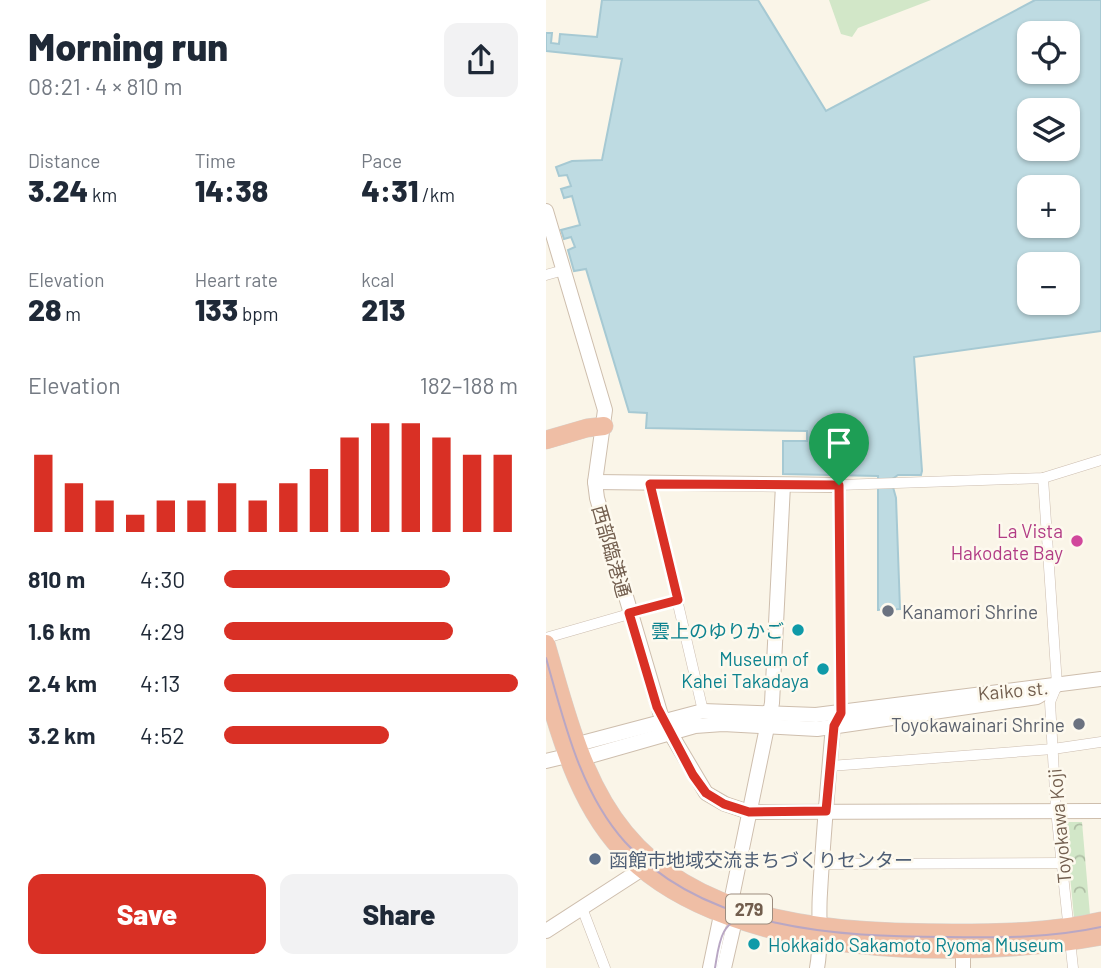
<!DOCTYPE html>
<html lang="en">
<head>
<meta charset="utf-8">
<style>
  body { margin:0; font-family:Barlow,"Noto Sans JP",sans-serif; background:#f2f2f3; color:#1f2937; height:100vh; display:flex; flex-direction:column; font-size:26px; white-space:nowrap }
  * { box-sizing:border-box; margin:0 }
  p { font-size:23px; color:#747a83 }
  .icon { flex:none; width:38px; height:38px; fill:none; stroke:currentColor; stroke-width:2; stroke-linecap:round; stroke-linejoin:round }
  .map { position:relative; flex:1; overflow:hidden }
  .details { display:flex; flex-direction:column; background:#fff; width:546px }
  .details>* { flex:none }
  .fabs { position:absolute; left:471px; top:21px; display:grid; gap:14px }
  .fabs a { display:grid; place-items:center; width:63px; height:63px; border-radius:14px; background:#fff; box-shadow:0 2px 5px #0004; font-size:35px }
  .pin { position:absolute; display:grid; place-items:center; width:60px; height:60px; color:#fff; margin:-72px -30px; border-radius:50% 50% 50% 0; rotate:-45deg; box-shadow:0 0 7px #0007 }
  .pin .icon { rotate:45deg }
  .round { display:grid; place-items:center; flex:none; width:74px; height:74px; border-radius:14px; background:#f2f2f3 }
  .headline { display:flex; align-items:center; justify-content:space-between; height:119px; padding:0 28px }
  h1 { font-size:38px; font-weight:800; line-height:52px }
  .figures { display:grid; grid-template-columns:repeat(3,1fr); gap:10px; height:119px; padding:7px 28px }
  .figures div { display:grid; align-content:center }
  .figures b { font-size:30px; font-weight:800 }
  .figures small { font-size:19px; font-weight:400 }
  .figures p { font-size:19px }
  .chart { height:196px; padding:14px 28px }
  .chart p { display:flex; justify-content:space-between }
  .chart svg { width:100%; height:126px; margin-top:7px; stroke:#d93025; stroke-width:6 }
  .action { display:flex; gap:14px; margin-top:auto; padding:14px 28px }
  .action a { flex:1; height:80px; border-radius:14px; background:#d93025; color:#fff; font-size:28px; font-weight:800; line-height:80px; text-align:center }
  .action a+a { background:#f2f2f3; color:#1f2937 }
  ul { padding:0 28px; list-style:none; font-size:23px }
  li { display:grid; grid-template-columns:112px 84px 1fr; align-items:center; height:52px }
  li i { height:18px; border-radius:9px; background:#d93025 }
  main { display:flex; flex:1; min-height:0 }
  .map>svg:first-child { display:block }
</style>
</head>
<body>
<main>
<section class="details">
<div class="headline"><div><h1>Morning run</h1><p>08:21 · 4 × 810 m</p></div><a class="round"><svg class="icon" aria-label="share" viewBox="0 0 24 24"><path d="M12 15V3M7 8l5-5 5 5M5 13v7h14v-7"/></svg></a></div>
<div class="figures">
<div><p>Distance</p><b>3.24<small> km</small></b></div>
<div><p>Time</p><b>14:38</b></div>
<div><p>Pace</p><b>4:31<small> /km</small></b></div>
</div>
<div class="figures">
<div><p>Elevation</p><b>28<small> m</small></b></div>
<div><p>Heart rate</p><b>133<small> bpm</small></b></div>
<div><p>kcal</p><b>213</b></div>
</div>
<div class="chart"><p><span>Elevation</span>182–188 m</p>
<svg viewBox="0 0 160 44" preserveAspectRatio="none"><path d="M5 44V17M15 44V27M25 44V33M35 44V38M45 44V33M55 44V33M65 44V27M75 44V33M85 44V27M95 44V22M105 44V11M115 44V6M125 44V6M135 44V11M145 44V17M155 44V17"/></svg>
</div>
<ul>
<li><b>810 m</b>4:30<i style="width:77%"></i></li>
<li><b>1.6 km</b>4:29<i style="width:78%"></i></li>
<li><b>2.4 km</b>4:13<i style="width:100%"></i></li>
<li><b>3.2 km</b>4:52<i style="width:56%"></i></li>
</ul>
<div class="action"><a>Save</a><a>Share</a></div>
</section>
<div class="map">
<svg width="555" height="968" viewBox="0 0 555 968">
  <defs>
    <pattern id="park-crowns" width="20" height="18" patternUnits="userSpaceOnUse" patternTransform="scale(1.75)"><rect width="20" height="18" fill="#d2e7c8"/><path d="M2 6a3 3 0 1 1 6 0M12 15a3 3 0 1 1 6 0" fill="none" stroke="#afbea5"/></pattern>
  </defs>
  <rect width="100%" height="100%" fill="#faf5e8"/>
  <path fill="#d2e7c8" d="M 283,0 L 385,0 L 312,28 L 306,37 L 295,34 Z"/>
  <path fill="url(#park-crowns)" d="M 519,822 L 536,822 L 544,915 L 528,918 Z"/>
  <path fill="#bedbe2" stroke="#a6c9d3" stroke-width="2" fill-rule="evenodd" d="M 56,0 L 212,0 L 280,111 L 489,0 L 555,0 L 555,331 L 368,357 L 376,471 L 375,475 L 352,475 L 345,480 L 350,498 L 354,609 L 332,610 L 332,476 L 237,474 L 237,441 L 261,441 L 261,431 L 100,428 L 101,413 L 83,412 L 40,269 L 28,271 L 22,250 L 29,247 L 25,237 L 18,239 L 15,230 L 34,225 L 26,196 L 18,198 L 15,189 L 25,186 L 21,175 L 13,176 L 10,167 L 26,161 L 56,160 L 76,59 L 0,51 L 0,33 L 6,33 L 5,43 L 13,44 L 14,34 L 51,37 ZM 483,33 L 522,33 L 522,72 L 483,72 ZM 483,110 L 522,110 L 522,149 L 483,149 ZM 483,187 L 522,187 L 522,226 L 483,226 ZM 483,264 L 522,264 L 522,303 L 483,303 Z"/>
  <g fill="none" stroke-linecap="round" stroke-linejoin="round">
    <g stroke="#ccbdaf" stroke-width="11">
      <g id="street">
        <path d="M 0,275 L 18,270"/>
        <path d="M 497,478 L 511,685 L 504,702 L 510,810 L 527,968"/>
        <path d="M 104,484 L 157,711"/>
        <path d="M 0,638 L 132,600"/>
        <path d="M 295,713 L 293,485 L 497,478 L 555,460"/>
        <path d="M 284,766 L 507,749 L 555,742"/>
        <path d="M 276,864 L 516,863"/>
        <path d="M 36,908 L 59,968"/>
      </g>
    </g>
    <g stroke="#cebead" stroke-width="16">
      <g id="secondary">
        <path d="M 0,211 L 59,410 L 49,482 L 51,498 L 116,719 L 160,793 L 179,804 L 203,812 L 555,811"/>
        <path d="M 49,482 L 293,485"/>
        <path d="M 24,752 L 32,744 L 157,711 L 270,715 L 555,679"/>
        <path d="M 0,761 L 21,756 L 37,758 L 149,726 L 177,724 L 271,729 L 491,697 L 511,685"/>
        <path d="M 0,931 L 96,869"/>
        <path d="M 417,938 L 417,968"/>
        <path d="M 164,968 L 175,915 L 181,908"/>
        <path d="M 178,968 L 189,920 L 185,904 L 187,892 L 226,703 L 237,485"/>
        <path d="M 271,968 C 276,942 272,920 274,893 C 277,838 282,782 287,726 L 291,720"/>
      </g>
    </g>
    <g stroke="#d8d2cd" stroke-width="19">
      <g id="highway">
        <path d="M 0,440 L 41,428 L 58,426"/>
        <path d="M 0,644 C 19,708 35,780 79,833 C 156,927 296,933 407,933 C 456,933 507,932 555,921"/>
        <path d="M 0,687 C 17,747 37,813 83,857 C 188,959 419,961 555,936"/>
      </g>
    </g>
    <use href="#street" stroke="#fff" stroke-width="10"/>
    <use href="#secondary" stroke="#fff" stroke-width="14"/>
    <use href="#highway" stroke="#efbea5" stroke-width="18"/>
    <g stroke="#b9a7c4" stroke-width="2">
      <path d="M 0,658 C 18,721 34,792 79,842 C 158,930 292,937 401,937 C 452,938 505,938 555,927"/>
      <path d="M 169,968 C 173,944 174,919 204,916"/>
    </g>
  </g>
  <g fill="none" stroke-linecap="round" stroke-linejoin="round">
    <g stroke="#fff" stroke-width="14">
      <path id="route" d="M 104,484 L 293,485 L 295,713 L 288,726 L 280,811 L 203,812 L 178,804 L 160,793 L 147,775 L 111,707 L 83,613 L 132,600 Z"/>
    </g>
    <use href="#route" stroke="#d93025" stroke-width="9"/>
  </g>
  <circle fill="#d1479c" stroke="#fdf9ee" stroke-width="2.5" cx="531" cy="541" r="7"/>
  <g fill="#6b7280" stroke="#fdf9ee" stroke-width="2.5">
    <circle cx="342" cy="611" r="7"/>
    <circle cx="533" cy="724" r="7"/>
  </g>
  <g fill="#0f9aa8" stroke="#fdf9ee" stroke-width="2.5">
    <circle cx="252" cy="630" r="7"/>
    <circle cx="277" cy="669" r="7"/>
    <circle cx="208" cy="944" r="7"/>
  </g>
  <circle fill="#5c6f8a" stroke="#fdf9ee" stroke-width="2.5" cx="49" cy="859" r="7"/>
  <g text-anchor="middle" dominant-baseline="central" stroke-width="5" stroke-linejoin="round" paint-order="stroke">
    <rect fill="#fdf9ee" stroke="#9c8c7e" stroke-width="2" x="180" y="894.5" width="46" height="29" rx="5"/>
    <g font-size="18" font-weight="bold" fill="#725e4e">
      <text x="203" y="909">279</text>
    </g>
    <g font-size="19" fill="#b23c85" stroke="#fdf9ee" text-anchor="end">
      <text x="517" y="530">La Vista<tspan x="517" dy="22">Hakodate Bay</tspan></text>
    </g>
    <g font-size="19" fill="#725e4e" stroke="#fdf9ee">
      <text transform="translate(66 551) rotate(74)">西部臨港通</text>
      <text transform="translate(467 690) rotate(-5)">Kaiko st.</text>
      <text transform="translate(513 826) rotate(-95)">Toyokawa Koji</text>
    </g>
    <g font-size="19" fill="#5b616d" stroke="#fdf9ee" text-anchor="start">
      <text x="356" y="611">Kanamori Shrine</text>
      <text x="519" y="724" text-anchor="end">Toyokawainari Shrine</text>
    </g>
    <g font-size="19" fill="#0d838f" stroke="#fdf9ee" text-anchor="end">
      <text x="238" y="630">雲上のゆりかご</text>
      <text x="263" y="658">Museum of<tspan x="263" dy="22">Kahei Takadaya</tspan></text>
      <text x="222" y="944" text-anchor="start">Hokkaido Sakamoto Ryoma Museum</text>
    </g>
    <g font-size="19" fill="#4e5e75" stroke="#fdf9ee" text-anchor="start">
      <text x="63" y="859">函館市地域交流まちづくりセンター</text>
    </g>
  </g>
</svg>
<div class="fabs">
<a><svg class="icon" aria-label="locate" viewBox="0 0 24 24"><circle cx="12" cy="12" r="6"/><path d="M12 2v4M12 18v4M2 12h4M18 12h4"/></svg></a>
<a><svg class="icon" aria-label="layers" viewBox="0 0 24 24"><path d="M12 4l9 5-9 5-9-5zM3 14l9 5 9-5"/></svg></a>
<a>+</a>
<a>−</a>
</div>
<div class="pin" style="left:293px;top:485px;background:#1e9e55"><svg class="icon" aria-label="arrive" viewBox="0 0 24 24"><path d="M6 21V4h12l-3 4 3 4H6"/></svg></div>
</div>
</main>
</body>
</html>
